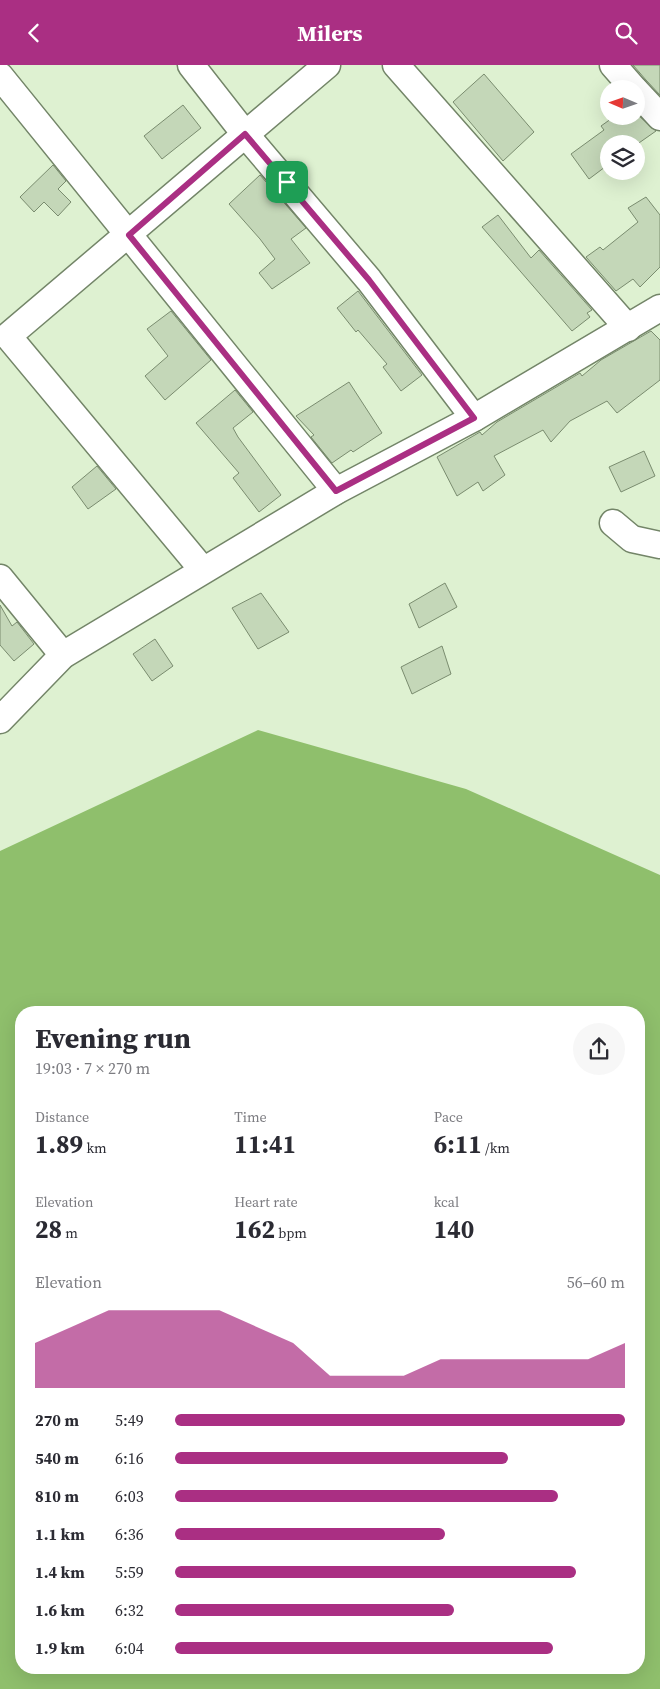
<!DOCTYPE html>
<html lang="en">
<head>
<meta charset="utf-8">
<style>
  body { margin:0; font-family:"Source Serif 4",serif; background:#f7f7f7; color:#2b2b33; height:100vh; display:flex; flex-direction:column; font-size:19px; white-space:nowrap }
  * { box-sizing:border-box; margin:0 }
  p { font-size:16px; color:#7c7c81 }
  .icon { flex:none; width:28px; height:28px; fill:none; stroke:currentColor; stroke-width:2; stroke-linecap:round; stroke-linejoin:round }
  .map { position:relative; flex:1; overflow:hidden }
  .panel { position:absolute; left:15px; top:941px; width:630px; height:668px; display:flex; flex-direction:column; background:#fff; border-radius:20px; box-shadow:0 5px 20px #0002 }
  .panel>* { flex:none }
  .needle { width:32px; rotate:272deg }
  .buttons { position:absolute; left:600px; top:15px; display:grid; gap:10px }
  .buttons a { display:grid; place-items:center; width:45px; height:45px; border-radius:50%; background:#fff; box-shadow:0 5px 20px #0002; font-size:25px }
  .pin { position:absolute; display:grid; place-items:center; width:42px; height:42px; color:#fff; margin:-21px; border-radius:10px; box-shadow:0 2px 8px #0006 }
  .round { display:grid; place-items:center; flex:none; width:52px; height:52px; border-radius:26px; background:#f7f7f7 }
  .headline { display:flex; align-items:center; justify-content:space-between; height:85px; padding:0 20px }
  h1 { font-size:28px; font-weight:700; line-height:38px }
  .stats { display:grid; grid-template-columns:repeat(3,1fr); gap:8px; height:85px; padding:5px 20px }
  .stats div { display:grid; align-content:center }
  .stats b { font-size:25px; font-weight:700 }
  .stats small { font-size:14px; font-weight:400 }
  .stats p { font-size:14px }
  .chart { height:140px; padding:10px 20px }
  .chart p { display:flex; justify-content:space-between }
  .chart svg { width:100%; height:90px; margin-top:5px; fill:#aa2f83; opacity:.7 }
  ul { padding:0 20px; list-style:none; font-size:16px }
  li { display:grid; grid-template-columns:80px 60px 1fr; align-items:center; height:38px }
  li i { height:12px; border-radius:6px; background:#aa2f83 }
  header { display:flex; justify-content:space-between; align-items:center; height:65px; padding:0 20px; background:#aa2f83; color:#fff; font-size:22px; font-weight:700 }
  .map>svg:first-child { display:block }
</style>
</head>
<body>
<header><svg class="icon" aria-label="back" viewBox="0 0 24 24"><path d="M15 5l-7 7 7 7"/></svg>Milers<svg class="icon" aria-label="search" viewBox="0 0 24 24"><circle cx="10" cy="10" r="6"/><path d="M15 15l6 6"/></svg></header>
<div class="map">
<svg width="660" height="1624" viewBox="0 0 660 1624">
  <rect width="100%" height="100%" fill="#def1d1"/>
  <path fill="#8fbf6c" fill-rule="evenodd" d="M 258,665 L 466,724 L 660,810 L 660,1624 L 0,1624 L 0,786 ZM 21,948 L 639,948 L 639,1602 L 21,1602 Z"/>
  <g fill="#c4d7b8" stroke="#7a8c6f">
    <path d="M 633,0 L 660,0 L 660,30 L 646,15 Z"/>
    <path d="M 484,9 L 534,67 L 503,96 L 453,37 Z"/>
    <path d="M 183,40 L 201,63 L 162,94 L 144,71 Z"/>
    <path d="M 615,51 L 639,51 L 656,66 L 636,80 L 609,79 L 609,99 L 589,114 L 571,89 L 604,65 L 601,61 Z"/>
    <path d="M 53,100 L 66,116 L 58,124 L 71,137 L 58,151 L 44,137 L 34,147 L 20,132 Z"/>
    <path d="M 260,110 L 306,163 L 291,174 L 310,198 L 272,224 L 259,208 L 275,194 L 260,174 L 229,139 Z"/>
    <path d="M 646,132 L 660,150 L 660,202 L 640,222 L 633,214 L 616,226 L 586,192 L 600,182 L 603,185 L 638,157 L 628,143 Z"/>
    <path d="M 498,150 L 531,193 L 539,185 L 592,245 L 587,248 L 590,252 L 572,266 L 482,162 Z"/>
    <path d="M 358,226 L 422,310 L 401,326 L 383,302 L 387,299 L 358,265 L 356,267 L 337,243 Z"/>
    <path d="M 171,246 L 211,295 L 165,335 L 145,311 L 168,291 L 147,264 Z"/>
    <path d="M 651,266 L 660,275 L 660,315 L 617,348 L 607,336 L 570,356 L 551,377 L 543,365 L 494,391 L 505,410 L 483,426 L 478,417 L 457,431 L 437,392 L 480,367 L 482,370 L 497,357 L 580,308 L 582,311 L 601,295 Z"/>
    <path d="M 349,317 L 382,368 L 353,387 L 351,385 L 332,398 L 311,372 L 314,370 L 296,351 Z"/>
    <path d="M 235,325 L 253,347 L 233,363 L 238,372 L 281,430 L 259,447 L 233,413 L 239,408 L 196,358 Z"/>
    <path d="M 644,386 L 655,411 L 621,427 L 609,402 Z"/>
    <path d="M 97,401 L 116,424 L 88,444 L 72,422 Z"/>
    <path d="M 445,518 L 457,542 L 419,563 L 409,539 Z"/>
    <path d="M 261,528 L 289,567 L 258,584 L 232,543 Z"/>
    <path d="M 0,540 L 12,561 L 17,557 L 34,579 L 14,596 L 0,580 Z"/>
    <path d="M 155,574 L 173,601 L 152,616 L 133,589 Z"/>
    <path d="M 442,581 L 451,609 L 412,629 L 401,602 Z"/>
  </g>
  <g fill="none" stroke-linecap="round" stroke-linejoin="round">
    <g stroke="#738568" stroke-width="29">
      <g id="street">
        <path d="M 191,0 L 245,69 L 369,215 L 474,353"/>
        <path d="M 396,0 L 628,263"/>
        <path d="M 613,0 L 634,24"/>
        <path d="M 0,11 L 336,426"/>
        <path d="M 636,26 L 660,52"/>
        <path d="M 613,458 L 632,474 L 660,480"/>
        <path d="M 202,504 L 8,271 L 327,0"/>
        <path d="M 0,513 L 63,590"/>
        <path d="M 0,655 L 63,590 L 336,426 L 474,353 L 660,243"/>
      </g>
    </g>
    <use href="#street" stroke="#fff" stroke-width="26"/>
  </g>
  <g fill="none" stroke-linecap="round" stroke-linejoin="round">
    <g stroke="#fff" stroke-width="10">
      <path id="route" d="M 245,69 L 369,215 L 474,353 L 336,426 L 129,170 Z"/>
    </g>
    <use href="#route" stroke="#aa2f83" stroke-width="6"/>
  </g>
</svg>
<div class="buttons">
<a><svg class="needle" viewBox="-14 -14 28 28"><path d="M0-13l5 13h-10z" fill="#e53935"/><path d="M0 13l5-13h-10z" fill="#7c7c81"/></svg></a>
<a><svg class="icon" aria-label="layers" viewBox="0 0 24 24"><path d="M12 4l9 5-9 5-9-5zM3 14l9 5 9-5"/></svg></a>
</div>
<div class="pin" style="left:287px;top:117px;background:#1e9e55"><svg class="icon" aria-label="arrive" viewBox="0 0 24 24"><path d="M6 21V4h12l-3 4 3 4H6"/></svg></div>
<section class="panel">
<div class="headline"><div><h1>Evening run</h1><p>19:03 · 7 × 270 m</p></div><a class="round"><svg class="icon" aria-label="share" viewBox="0 0 24 24"><path d="M12 15V3M7 8l5-5 5 5M5 13v7h14v-7"/></svg></a></div>
<div class="stats">
<div><p>Distance</p><b>1.89<small> km</small></b></div>
<div><p>Time</p><b>11:41</b></div>
<div><p>Pace</p><b>6:11<small> /km</small></b></div>
</div>
<div class="stats">
<div><p>Elevation</p><b>28<small> m</small></b></div>
<div><p>Heart rate</p><b>162<small> bpm</small></b></div>
<div><p>kcal</p><b>140</b></div>
</div>
<div class="chart"><p><span>Elevation</span>56–60 m</p>
<svg viewBox="0 0 160 44" preserveAspectRatio="none"><path d="M0 44V22L10 14L20 6L30 6L40 6L50 6L60 14L70 22L80 38L90 38L100 38L110 30L120 30L130 30L140 30L150 30L160 22V44z"/></svg>
</div>
<ul>
<li><b>270 m</b>5:49<i style="width:100%"></i></li>
<li><b>540 m</b>6:16<i style="width:74%"></i></li>
<li><b>810 m</b>6:03<i style="width:85%"></i></li>
<li><b>1.1 km</b>6:36<i style="width:60%"></i></li>
<li><b>1.4 km</b>5:59<i style="width:89%"></i></li>
<li><b>1.6 km</b>6:32<i style="width:62%"></i></li>
<li><b>1.9 km</b>6:04<i style="width:84%"></i></li>
</ul>
</section>
</div>
</body>
</html>
